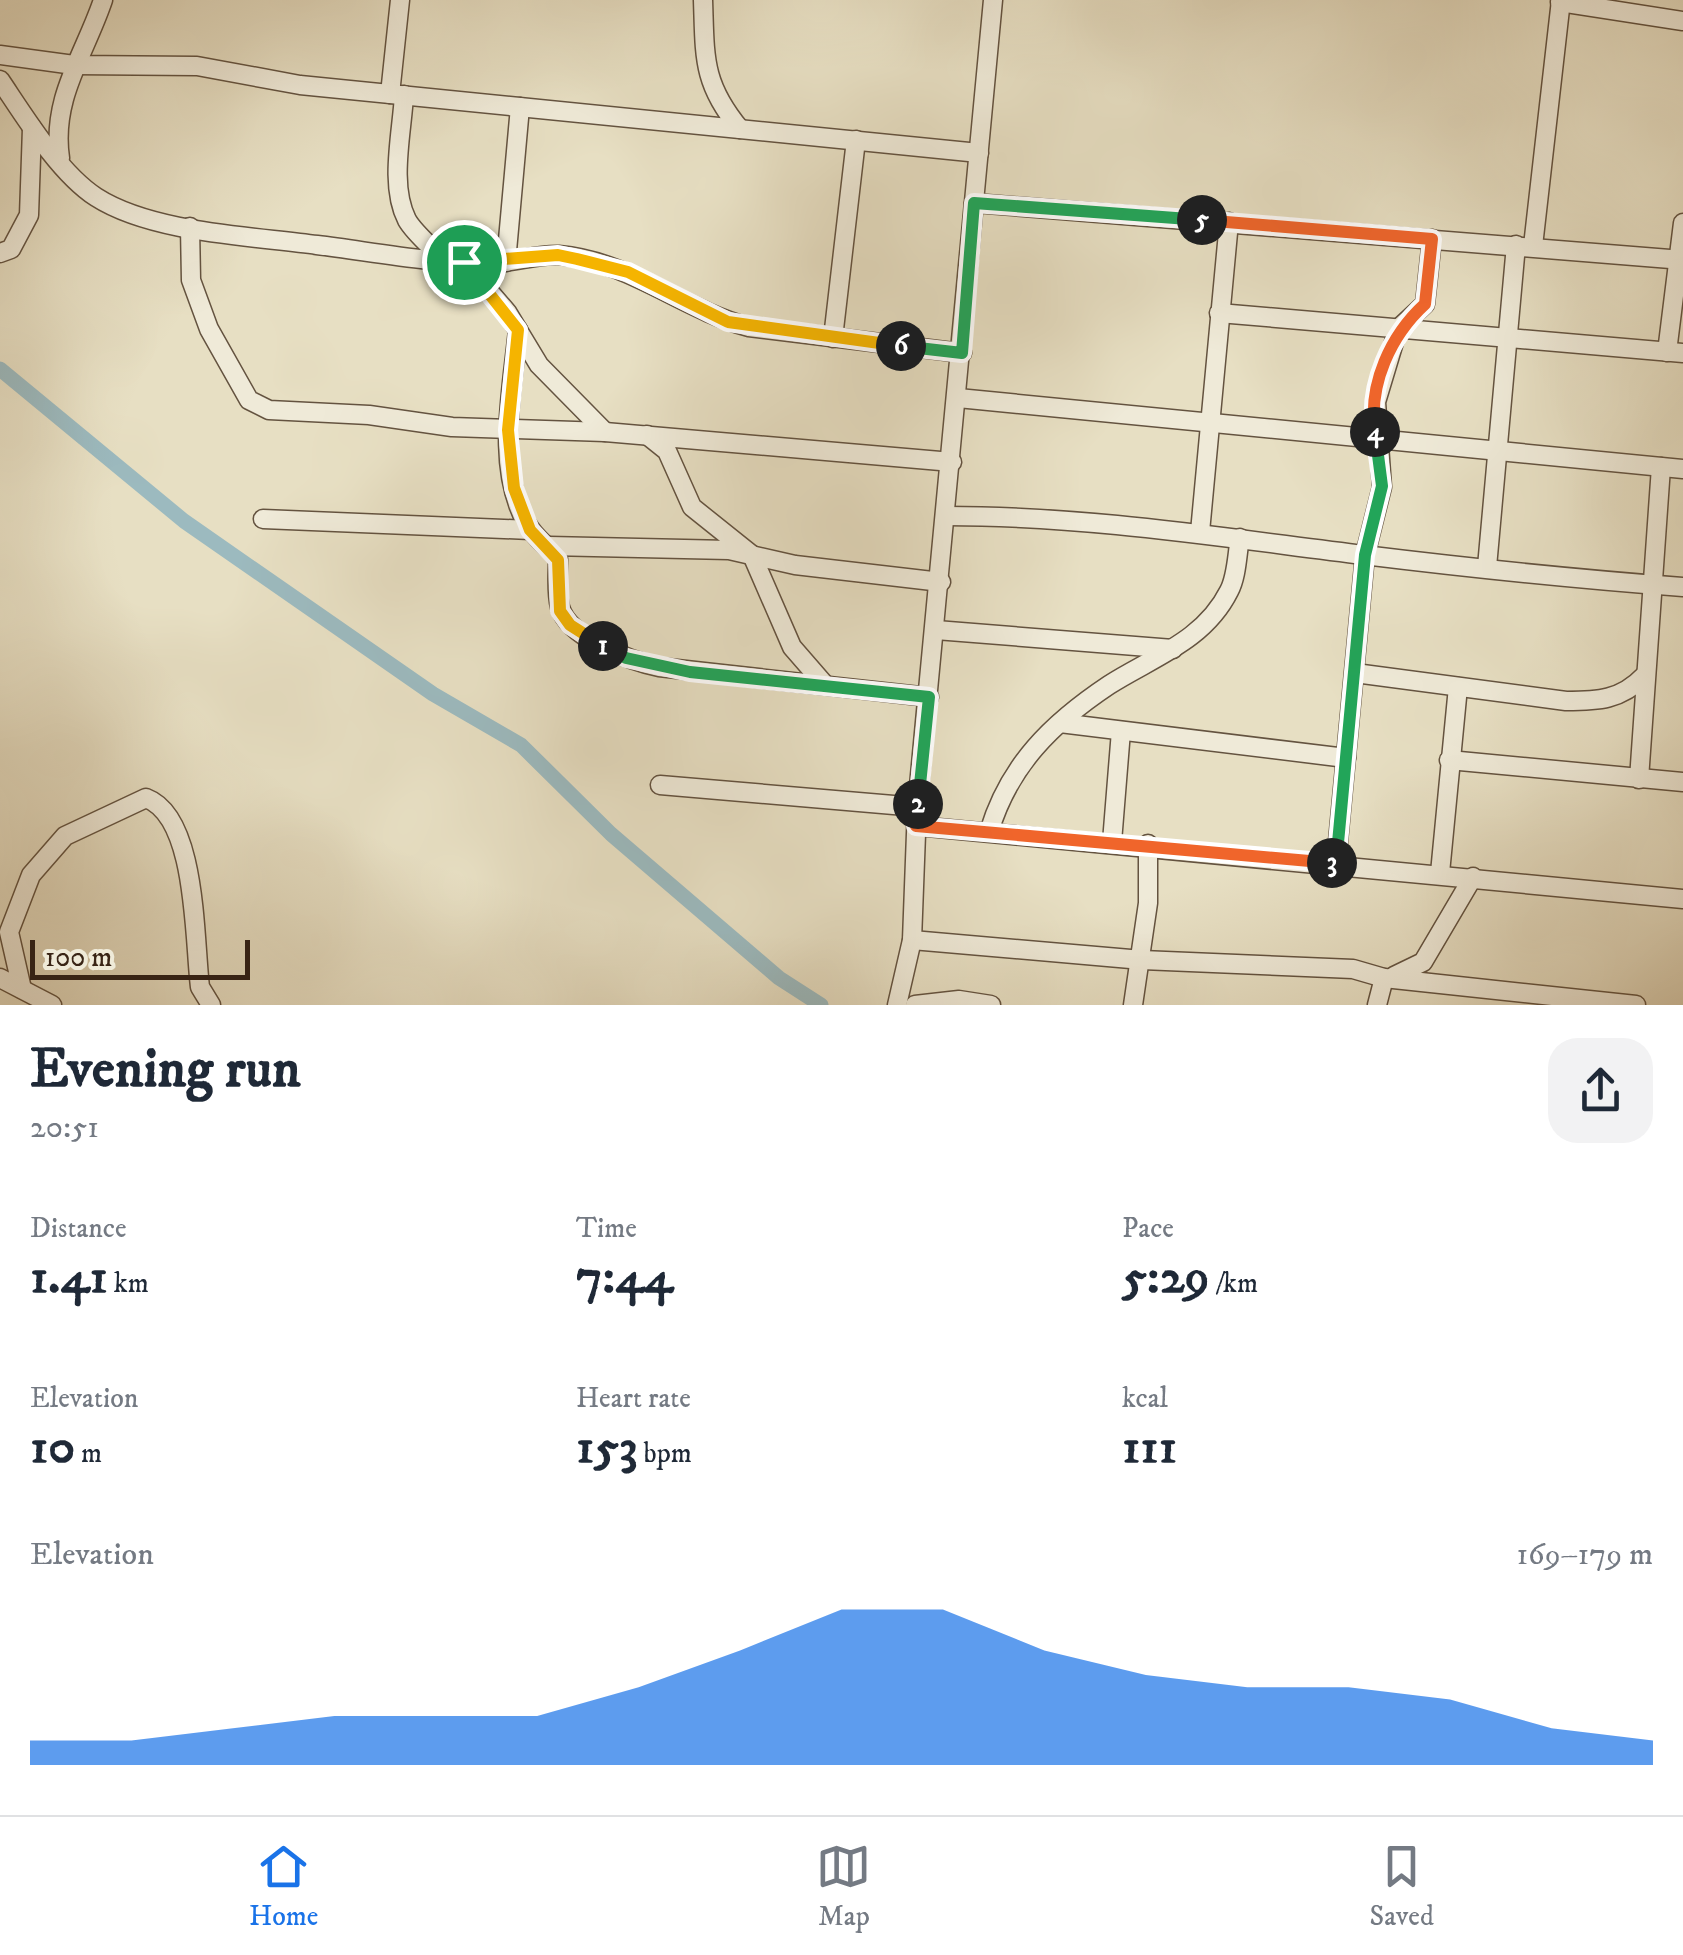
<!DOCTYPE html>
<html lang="en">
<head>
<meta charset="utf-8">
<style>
  body { margin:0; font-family:"IM FELL DW Pica",serif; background:#f2f2f3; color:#1f2937; height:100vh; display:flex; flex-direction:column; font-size:38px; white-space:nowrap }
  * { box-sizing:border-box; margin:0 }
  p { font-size:32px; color:#747a83 }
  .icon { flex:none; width:55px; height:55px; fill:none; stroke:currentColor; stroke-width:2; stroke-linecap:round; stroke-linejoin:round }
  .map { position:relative; height:1005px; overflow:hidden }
  .sheet { display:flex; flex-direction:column; background:#fff; flex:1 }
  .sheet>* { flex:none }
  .scale { position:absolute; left:30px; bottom:25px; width:220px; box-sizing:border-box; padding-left:10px; border:5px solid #392415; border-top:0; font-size:28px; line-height:35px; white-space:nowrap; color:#392415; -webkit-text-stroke:8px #efead8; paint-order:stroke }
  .pin { position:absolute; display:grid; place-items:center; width:85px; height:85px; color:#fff; margin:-42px; border:5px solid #fff; border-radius:50%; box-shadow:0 2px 10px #0007 }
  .km { position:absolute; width:50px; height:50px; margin:-25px; border-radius:50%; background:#222; color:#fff; font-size:28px; line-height:50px; text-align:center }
  .round { display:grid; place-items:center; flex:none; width:105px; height:105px; border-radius:30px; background:#f2f2f3 }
  .headline { display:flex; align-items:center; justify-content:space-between; height:170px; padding:0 30px }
  h1 { font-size:55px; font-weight:700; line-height:75px }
  .stats { display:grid; grid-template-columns:repeat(3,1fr); gap:15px; height:170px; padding:10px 30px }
  .stats div { display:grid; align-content:center }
  .stats b { font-size:50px; font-weight:700 }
  .stats small { font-size:28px; font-weight:400 }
  .stats p { font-size:28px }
  .chart { height:280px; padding:20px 30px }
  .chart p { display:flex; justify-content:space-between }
  .chart svg { width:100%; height:180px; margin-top:10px; fill:#1a73e8; opacity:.7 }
  .menu { display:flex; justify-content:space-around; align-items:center; height:140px; border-top:2px solid #e0e1e3; background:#fff; font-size:28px; color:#747a83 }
  .menu a { display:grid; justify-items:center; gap:5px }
  .menu .on { color:#1a73e8 }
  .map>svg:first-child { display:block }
</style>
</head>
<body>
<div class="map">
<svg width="1683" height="1005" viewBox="0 0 1683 1005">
  <rect width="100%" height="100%" fill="#e7dfc3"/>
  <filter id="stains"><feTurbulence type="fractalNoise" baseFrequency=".002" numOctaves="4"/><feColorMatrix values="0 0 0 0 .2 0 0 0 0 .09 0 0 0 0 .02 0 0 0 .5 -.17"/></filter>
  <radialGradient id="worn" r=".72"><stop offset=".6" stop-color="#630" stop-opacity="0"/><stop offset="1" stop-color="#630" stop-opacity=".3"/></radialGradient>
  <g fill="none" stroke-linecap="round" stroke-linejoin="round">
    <path stroke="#9cbabf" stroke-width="15" d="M 0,369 L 184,521 L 433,694 L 521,745 L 611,834 L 779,978 L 821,1005"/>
    <g stroke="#645340" stroke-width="21">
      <g id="minor">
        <path d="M 703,0 C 705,57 702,83 740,129"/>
        <path d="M 1560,2 L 1683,21"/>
        <path d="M 0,55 L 74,65 L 197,66 L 300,85 L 979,153"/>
        <path d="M 0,80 C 25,117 59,173 96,197 C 152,233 252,236 317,245 C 374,252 433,264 491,263 C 514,263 536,254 559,255 C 630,261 683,310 749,327 L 962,353"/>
        <path d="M 390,94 L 400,0"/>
        <path d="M 404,95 C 402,133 389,185 407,220 C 415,234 433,248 444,260"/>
        <path d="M 60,158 C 51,98 85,54 103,0"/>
        <path d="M 974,203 L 1683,260"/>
        <path d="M 190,227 L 191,280 L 209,329 L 249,400 L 269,410 L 369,415 L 452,427 L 605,432 L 952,462"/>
        <path d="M 1533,246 L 1561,0"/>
        <path d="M 0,253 L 11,249 L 29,215 L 32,128"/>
        <path d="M 464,262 L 507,312 L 539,365 L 605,432"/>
        <path d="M 506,262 L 520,107"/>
        <path d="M 1219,313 L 1683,353"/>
        <path d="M 518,330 C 512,391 495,468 527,524 C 535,538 549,547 558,559 C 558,575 556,592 560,607 C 568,638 631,661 659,667 L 929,697"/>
        <path d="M 833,338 L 856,140"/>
        <path d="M 1667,352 L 1683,223"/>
        <path d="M 958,398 L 1683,469"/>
        <path d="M 647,435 L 667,451 L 692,507 L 752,555 L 792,647 L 825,685"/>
        <path d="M 947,516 C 1088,516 1225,538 1364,555 C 1470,568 1577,579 1683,587"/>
        <path d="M 263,519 L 530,530"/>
        <path d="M 1200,532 L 1229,222"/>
        <path d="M 549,546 L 729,550 L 795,565 L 941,582"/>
        <path d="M 1487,567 L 1516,245"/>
        <path d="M 936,630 L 1173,649"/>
        <path d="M 1355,673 L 1566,701 C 1598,701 1621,700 1644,676"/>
        <path d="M 1060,723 L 1346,758"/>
        <path d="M 1449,760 L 1683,782"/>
        <path d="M 1639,779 L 1661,467"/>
        <path d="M 660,785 L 917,807"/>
        <path d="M 917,826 L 1683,899"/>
        <path d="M 989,832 C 1009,765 1052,723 1109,685 C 1153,657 1204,641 1229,591 C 1237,576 1237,554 1240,538"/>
        <path d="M 1112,842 L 1121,731"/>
        <path d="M 1336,863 L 1365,555 L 1382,487 L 1376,402 L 1398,329 L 1425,304 L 1432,239"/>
        <path d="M 1440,873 L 1458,687"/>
        <path d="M 912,940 L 1142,960 L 1353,969 L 1384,978 L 1636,1005"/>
        <path d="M 1394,976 L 1423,962 L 1473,877"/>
        <path d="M 0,978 L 52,1005"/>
        <path d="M 22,989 L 9,932 L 31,875 L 65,836 L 146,798 C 197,817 194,938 200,987 L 211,1005"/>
        <path d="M 897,1005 L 912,940 L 917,807 L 993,0"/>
        <path d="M 915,1005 L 959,1000 L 991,1005"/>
        <path d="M 1133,1005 L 1148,903 L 1148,844"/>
        <path d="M 1377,1005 L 1384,978"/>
      </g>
    </g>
    <use href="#minor" stroke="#efead8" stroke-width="18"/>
  </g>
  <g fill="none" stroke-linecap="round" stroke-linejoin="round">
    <g stroke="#fff" stroke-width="20">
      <path id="split-1" d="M 464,262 L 518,330 L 508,430 L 514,488 L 530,530 L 558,560 L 560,611 L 570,625 L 603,646"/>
    </g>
    <g stroke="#fff" stroke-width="20">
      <path id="split-2" d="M 603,646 L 626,658 L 690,672 L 929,697 L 918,804"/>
    </g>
    <g stroke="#fff" stroke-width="20">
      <path id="split-3" d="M 918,804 L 916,826 L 1332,863"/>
    </g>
    <g stroke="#fff" stroke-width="20">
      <path id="split-4" d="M 1332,863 L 1336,864 L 1365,555 L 1382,486 L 1375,432"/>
    </g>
    <g stroke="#fff" stroke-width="20">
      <path id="split-5" d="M 1202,220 L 1432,239 L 1425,304 C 1391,335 1368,384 1375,432"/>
    </g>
    <g stroke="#fff" stroke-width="20">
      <path id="split-6" d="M 901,346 L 962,353 L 974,203 L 1202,220"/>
    </g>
    <g stroke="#fff" stroke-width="20">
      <path id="split-7" d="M 464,262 L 558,255 L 577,259 L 628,272 L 728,322 L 901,346"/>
    </g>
    <use href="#split-1" stroke="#f5b400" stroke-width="12"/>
    <use href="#split-2" stroke="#22a559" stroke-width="12"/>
    <use href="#split-3" stroke="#f0652b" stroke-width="12"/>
    <use href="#split-4" stroke="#22a559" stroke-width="12"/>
    <use href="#split-5" stroke="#f0652b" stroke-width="12"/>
    <use href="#split-6" stroke="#22a559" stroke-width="12"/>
    <use href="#split-7" stroke="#f5b400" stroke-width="12"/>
  </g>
  <rect width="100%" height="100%" filter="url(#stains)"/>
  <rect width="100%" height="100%" fill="url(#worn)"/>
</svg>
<div class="scale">100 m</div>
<div class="pin" style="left:464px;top:262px;background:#1e9e55"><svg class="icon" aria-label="arrive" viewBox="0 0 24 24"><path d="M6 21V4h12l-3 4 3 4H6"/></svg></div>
<b class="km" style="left:603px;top:646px">1</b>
<b class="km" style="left:918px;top:804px">2</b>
<b class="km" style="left:1332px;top:863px">3</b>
<b class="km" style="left:1375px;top:432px">4</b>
<b class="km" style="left:1202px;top:220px">5</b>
<b class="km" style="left:901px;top:346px">6</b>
</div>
<section class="sheet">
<div class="headline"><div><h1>Evening run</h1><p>20:51</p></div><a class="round"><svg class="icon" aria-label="share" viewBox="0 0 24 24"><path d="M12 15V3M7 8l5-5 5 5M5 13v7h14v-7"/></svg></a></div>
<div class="stats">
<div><p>Distance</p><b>1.41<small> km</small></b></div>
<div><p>Time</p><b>7:44</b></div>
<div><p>Pace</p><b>5:29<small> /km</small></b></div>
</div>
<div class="stats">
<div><p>Elevation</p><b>10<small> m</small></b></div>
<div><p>Heart rate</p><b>153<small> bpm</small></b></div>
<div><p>kcal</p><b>111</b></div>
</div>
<div class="chart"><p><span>Elevation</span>169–179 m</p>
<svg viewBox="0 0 160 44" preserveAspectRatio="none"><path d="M0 44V38L10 38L20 35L30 32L40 32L50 32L60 25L70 16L80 6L90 6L100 16L110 22L120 25L130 25L140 28L150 35L160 38V44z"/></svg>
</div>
</section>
<nav class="menu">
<a class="on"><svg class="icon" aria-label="home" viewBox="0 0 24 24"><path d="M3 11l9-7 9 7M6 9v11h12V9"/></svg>Home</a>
<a><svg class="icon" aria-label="map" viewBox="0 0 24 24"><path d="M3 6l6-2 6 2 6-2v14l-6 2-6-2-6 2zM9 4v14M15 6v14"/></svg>Map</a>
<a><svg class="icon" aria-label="saved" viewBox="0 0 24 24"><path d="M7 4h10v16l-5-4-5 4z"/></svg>Saved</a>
</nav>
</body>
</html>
